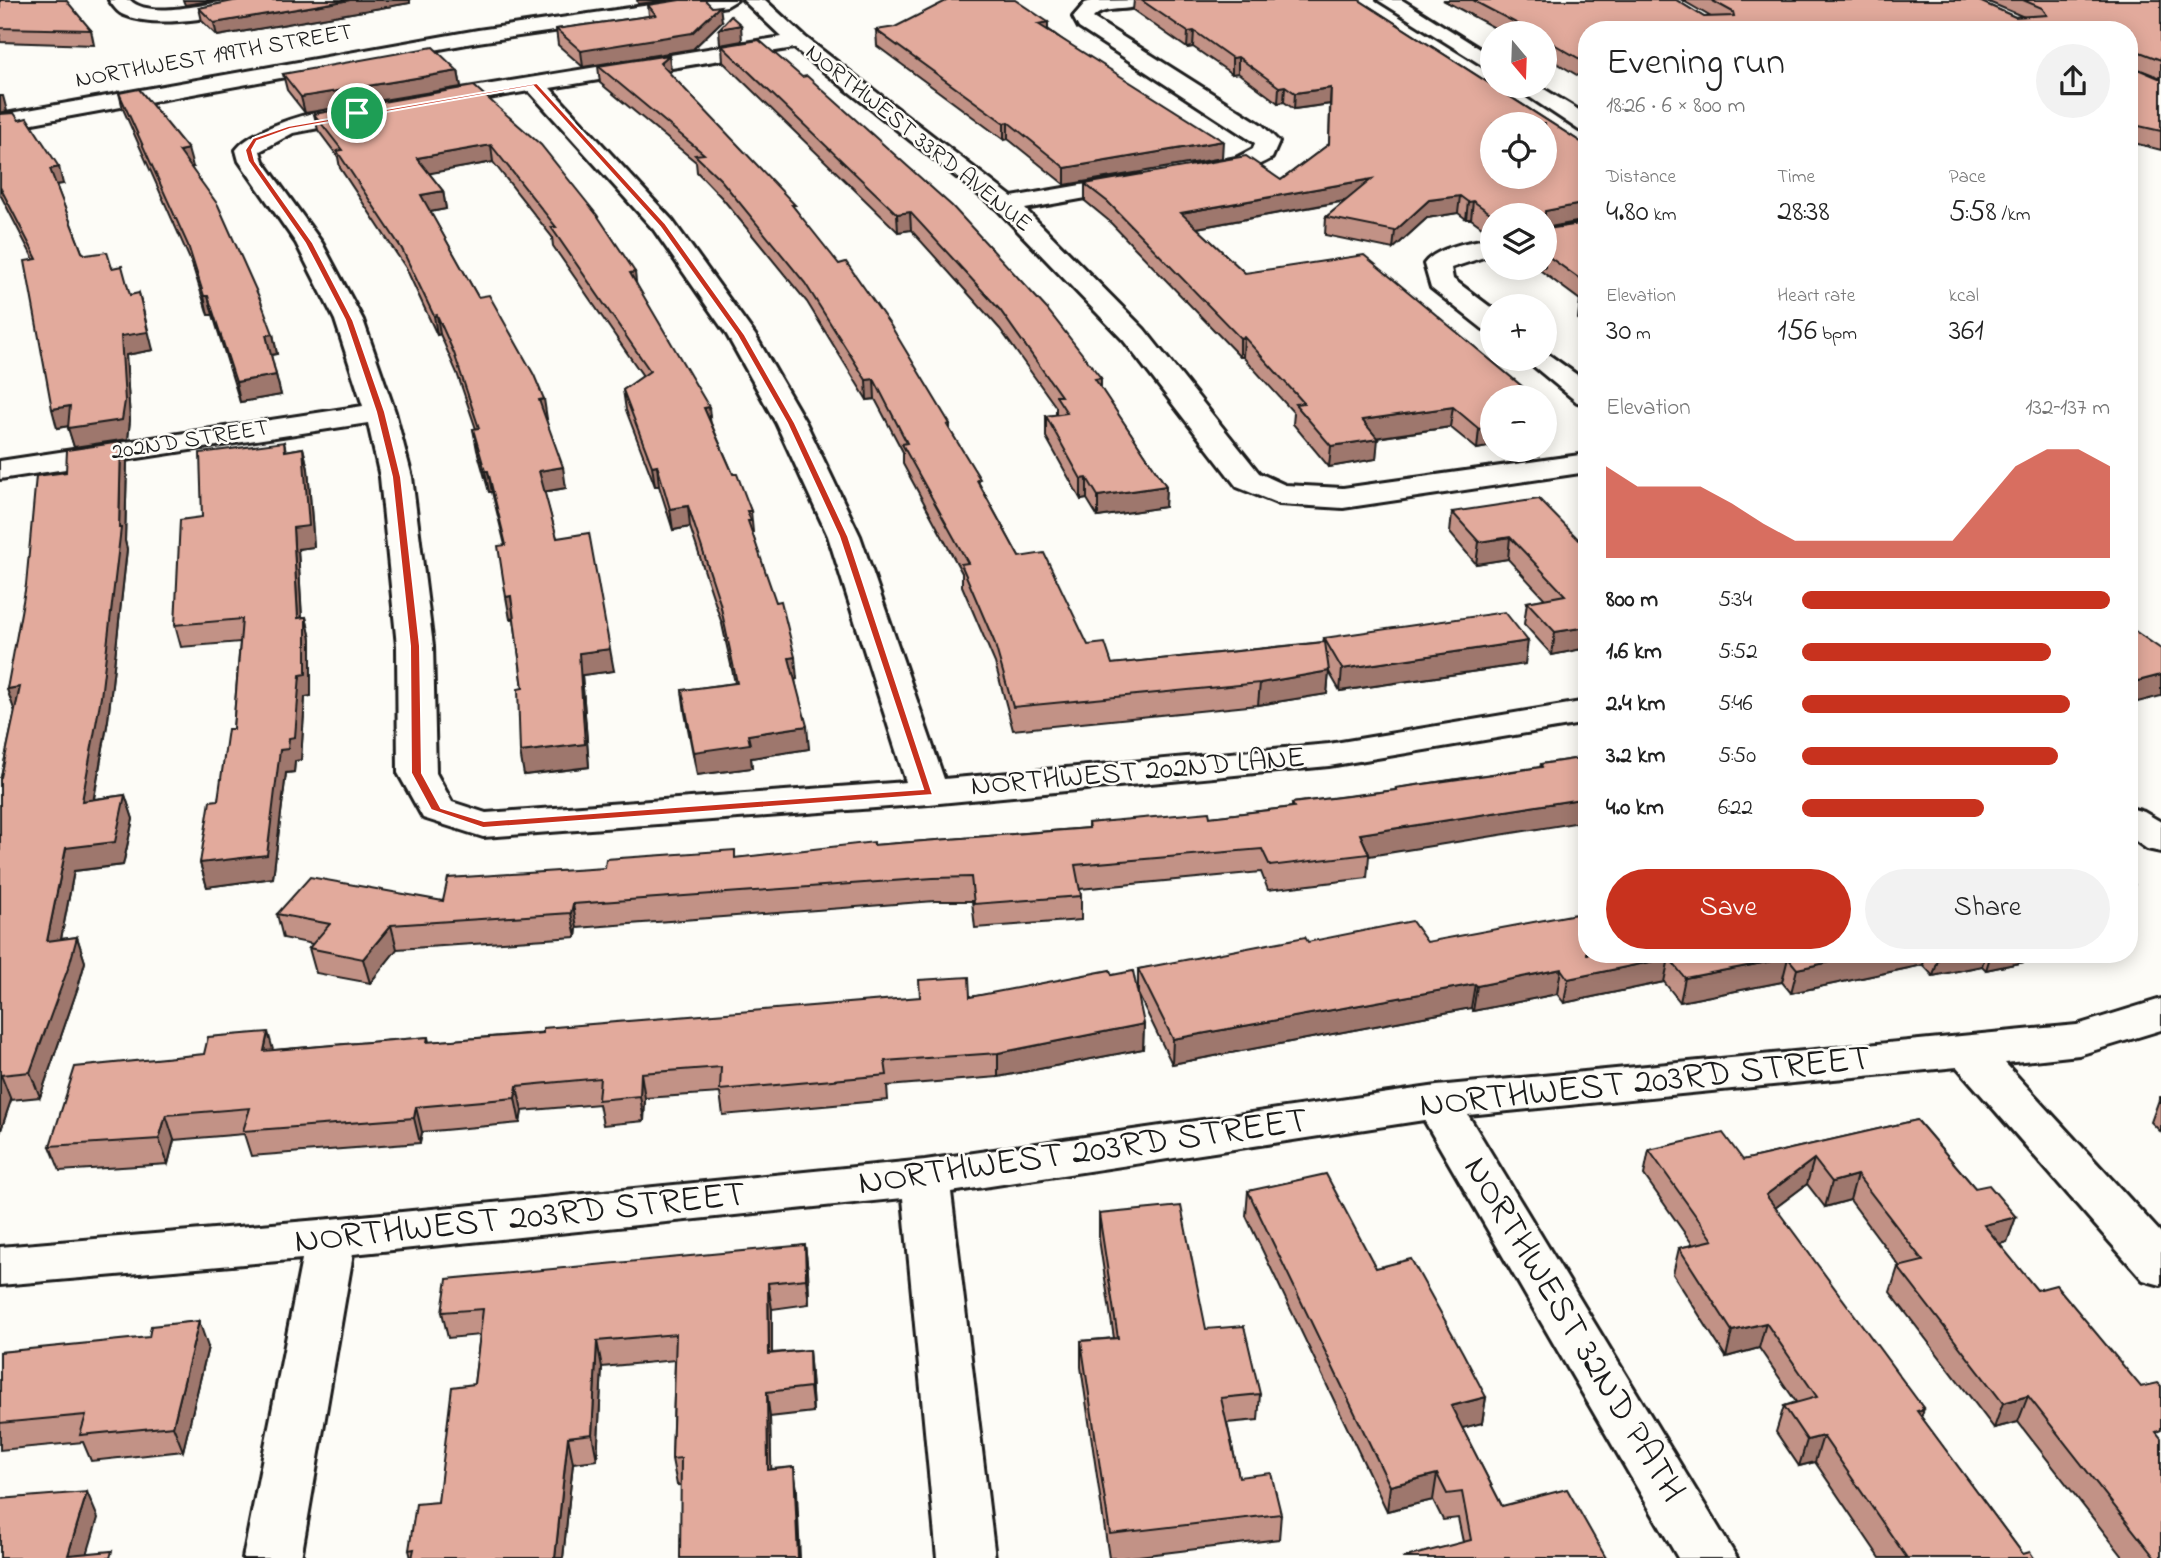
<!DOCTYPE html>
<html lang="en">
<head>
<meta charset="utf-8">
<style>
  body { margin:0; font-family:"Indie Flower",sans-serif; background:#f2f2f2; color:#222; height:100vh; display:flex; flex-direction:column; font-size:26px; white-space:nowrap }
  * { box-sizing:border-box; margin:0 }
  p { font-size:23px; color:#767676 }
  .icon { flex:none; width:38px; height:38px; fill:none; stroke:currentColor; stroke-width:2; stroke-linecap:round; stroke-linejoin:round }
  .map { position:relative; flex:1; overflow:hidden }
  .panel { position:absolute; left:1578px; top:21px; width:560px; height:942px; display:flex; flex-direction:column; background:#fff; border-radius:28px; box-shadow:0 4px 18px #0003 }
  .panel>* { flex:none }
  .needle { width:46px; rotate:161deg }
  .tools { position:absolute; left:1480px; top:21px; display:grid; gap:14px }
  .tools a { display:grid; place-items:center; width:77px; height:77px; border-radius:50%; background:#fff; box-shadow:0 4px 18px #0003; font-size:35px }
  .pin { position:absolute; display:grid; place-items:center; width:60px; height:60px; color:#fff; margin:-30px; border:4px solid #fff; border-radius:50%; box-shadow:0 2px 7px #0007 }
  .round { display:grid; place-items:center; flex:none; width:74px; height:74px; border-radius:37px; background:#f2f2f2 }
  .headline { display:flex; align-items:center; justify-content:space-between; height:119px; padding:0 28px }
  h1 { font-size:38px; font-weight:600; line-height:52px }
  .figures { display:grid; grid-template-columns:repeat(3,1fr); gap:10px; height:119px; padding:7px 28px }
  .figures div { display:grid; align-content:center }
  .figures b { font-size:30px; font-weight:600 }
  .figures small { font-size:19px; font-weight:400 }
  .figures p { font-size:19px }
  .chart { height:196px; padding:14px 28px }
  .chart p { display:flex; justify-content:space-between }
  .chart svg { width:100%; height:126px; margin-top:7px; fill:#c8321e; opacity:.7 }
  .action { display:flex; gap:14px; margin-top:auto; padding:14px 28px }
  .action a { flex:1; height:80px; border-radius:42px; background:#c8321e; color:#fff; font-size:28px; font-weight:600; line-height:80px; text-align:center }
  .action a+a { background:#f2f2f2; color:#222 }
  ul { padding:0 28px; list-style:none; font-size:23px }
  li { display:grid; grid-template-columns:112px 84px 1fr; align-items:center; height:52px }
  li i { height:18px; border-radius:9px; background:#c8321e }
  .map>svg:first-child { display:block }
</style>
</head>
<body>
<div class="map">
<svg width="2161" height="1558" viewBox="0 0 2161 1558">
  <rect width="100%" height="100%" fill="#fdfcf7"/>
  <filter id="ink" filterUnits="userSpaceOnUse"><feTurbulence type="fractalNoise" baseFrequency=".0143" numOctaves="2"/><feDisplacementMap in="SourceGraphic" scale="14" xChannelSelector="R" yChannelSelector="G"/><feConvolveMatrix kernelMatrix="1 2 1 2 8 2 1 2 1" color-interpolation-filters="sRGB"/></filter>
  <g filter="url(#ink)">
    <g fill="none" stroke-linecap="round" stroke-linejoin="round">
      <g stroke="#1c1c1c" stroke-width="6">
        <g id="minor">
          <path d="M 109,0 L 130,0 C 148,19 204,4 228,1 C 243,0 258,0 273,0 L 270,4 C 232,14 162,31 124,15 C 118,13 113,6 109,0 Z"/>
          <path d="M 743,0 L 765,0 L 805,37 L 1012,197 L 1138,175 L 1147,177 L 1150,182 L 1147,187 L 1025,209 L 1144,329 L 1259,473 L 1285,485 L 1343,488 L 1587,454 L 1587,472 L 1343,508 L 1279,504 L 1237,487 L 1124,341 L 998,210 L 794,48 L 550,88 L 672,220 L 755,335 L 806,423 L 860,536 L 944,779 L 1329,744 L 1587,701 L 1587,723 L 1329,766 L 929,804 L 483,837 L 423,818 L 398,773 L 397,646 L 380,477 L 368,423 L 0,479 L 0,461 L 363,406 L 335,320 L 296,243 L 239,161 L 236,150 C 254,124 346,100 375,107 L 378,112 L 375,117 L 293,133 L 260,151 L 263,161 L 322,243 L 363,320 L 395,412 L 412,477 L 433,646 L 436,773 L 452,802 L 486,813 L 906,782 L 828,536 L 776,423 L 727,335 L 654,230 L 529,91 L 430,108 L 419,101 L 430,94 L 782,37 Z"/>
          <path d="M 1147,0 C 1135,15 1106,3 1093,18 L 1262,125 L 1279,142 L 1272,158 C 1250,170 1217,183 1191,177 L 1188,172 L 1191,167 L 1236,158 L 1253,149 L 1255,143 L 1079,28 L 1073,17 L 1085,3 L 1092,1 Z"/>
          <path d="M 1378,0 L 1402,0 L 1493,57 L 1493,72 Z"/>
          <path d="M 1513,86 L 1539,86 L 1587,115 L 1587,132 L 1579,130 Z"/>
          <path d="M 1493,238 L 1493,254 L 1451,268 L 1453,279 L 1493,309 L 1493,331 L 1483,329 L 1431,288 L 1424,264 C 1436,247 1473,241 1493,238 Z"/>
          <path d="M 1545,352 L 1587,382 L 1587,405 L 1577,402 L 1525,359 L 1545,359 Z"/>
          <path d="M 2130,808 L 2144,812 L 2161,822 L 2161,852 L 2147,849 L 2130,837 Z"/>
          <path d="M 2161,999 L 2161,1030 L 2079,1055 L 2005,1063 L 2161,1233 L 2161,1285 L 2143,1280 L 1957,1067 L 1468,1115 L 1737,1558 L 1678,1558 L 1424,1120 L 951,1192 L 995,1558 L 937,1558 L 903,1198 L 353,1254 L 301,1558 L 243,1558 L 302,1259 L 0,1285 L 0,1247 L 331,1219 L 925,1160 L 1437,1086 L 2077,1025 Z"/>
        </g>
      </g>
      <g stroke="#1c1c1c" stroke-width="6">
        <path id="primary" d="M 685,0 L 737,0 L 727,6 L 478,42 L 0,129 L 0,115 L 478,30 Z"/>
      </g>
      <use href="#minor" fill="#fdfcf7" fill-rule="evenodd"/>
      <use href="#primary" fill="#fdfcf7" fill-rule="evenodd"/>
    </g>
    <g fill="#c29286" stroke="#1c1c1c" stroke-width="2">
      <path d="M 0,0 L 91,30 L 94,45 L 0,42 Z"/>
      <path d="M 238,0 L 410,0 L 410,3 L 217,36 L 202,21 L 199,8 Z"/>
      <path d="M 1134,0 L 1359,0 L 1587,146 L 1587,221 L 1546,228 L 1548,229 L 1587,223 L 1587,335 L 1580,330 L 1581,321 L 1578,319 L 1580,300 L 1537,268 L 1545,268 L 1545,215 L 1493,215 L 1493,235 L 1471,219 L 1466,219 L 1458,213 L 1427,218 L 1393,249 L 1325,235 L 1326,217 L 1346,201 L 1197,228 L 1245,273 L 1493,397 L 1493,446 L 1477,449 L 1450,427 L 1377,438 L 1376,459 L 1329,467 L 1293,424 L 1294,413 L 1243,357 L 1240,357 L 1108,220 L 1085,201 L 1085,184 L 1281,180 L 1329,144 L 1330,104 L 1294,109 L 1284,102 L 1278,103 L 1238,73 L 1232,74 L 1193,47 L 1187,48 L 1133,10 Z"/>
      <path d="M 1443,0 L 1676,0 L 1704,17 L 1711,17 L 1682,0 L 1977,0 L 2015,17 L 2022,16 L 1984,0 L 2161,0 L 2161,78 L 2133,67 L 2161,79 L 2161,150 L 2130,142 L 2130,30 L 1587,30 L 1587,81 L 1545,56 L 1545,33 L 1504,33 Z"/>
      <path d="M 648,5 L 722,21 L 693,49 L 583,67 L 558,45 L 556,29 L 649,16 Z"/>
      <path d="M 1048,22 L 1048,29 L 1222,158 L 1065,185 L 1008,139 L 1004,140 L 877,46 L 876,30 Z"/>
      <path d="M 759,40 L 1101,389 L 1166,486 L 1165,507 L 1098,517 L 1087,499 L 1081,500 L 1046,437 L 1046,416 L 1056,415 L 1056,407 L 1000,329 L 911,230 L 898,232 L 723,62 L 722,46 Z"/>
      <path d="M 669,55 L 671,71 L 669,73 L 795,209 L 950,424 L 950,430 L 1019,557 L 1088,645 L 1112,664 L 1323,642 L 1324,638 L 1525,664 L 1340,691 L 1329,672 L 1327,694 L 1258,705 L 1013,730 L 995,663 L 962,586 L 962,573 L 903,464 L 903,452 L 875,399 L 867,400 L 807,302 L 722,198 L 697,172 L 696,162 L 600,83 L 598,66 Z"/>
      <path d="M 458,71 L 461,87 L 305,113 L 287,90 L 283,74 Z"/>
      <path d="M 474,86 L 636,284 L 710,421 L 733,474 L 751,511 L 753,532 L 752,532 L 797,679 L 795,680 L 809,749 L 751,758 L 752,768 L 697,775 L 685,713 L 682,690 L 735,683 L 722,624 L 690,527 L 673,530 L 659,486 L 655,486 L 626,410 L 623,390 L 643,376 L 553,246 L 552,237 L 493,162 L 429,173 L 443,191 L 446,209 L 430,212 L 547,419 L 546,420 L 566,488 L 544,492 L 557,538 L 614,671 L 582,675 L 589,767 L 524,775 L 523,688 L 514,618 L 510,619 L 505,545 L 492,492 L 489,492 L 477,450 L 473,429 L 476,429 L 457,373 L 440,334 L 437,335 L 406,268 L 340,168 L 338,157 L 318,130 L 314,114 Z"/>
      <path d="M 119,93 L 193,167 L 191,167 L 273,334 L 277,354 L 271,355 L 281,395 L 240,402 L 213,315 L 208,315 L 192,264 L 123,109 Z"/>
      <path d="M 0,114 L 63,184 L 56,185 L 82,252 L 86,255 L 112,268 L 130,295 L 153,350 L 126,355 L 130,420 L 128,439 L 74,447 L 68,426 L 57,428 L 34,260 L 0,194 Z"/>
      <path d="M 284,442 L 286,451 L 303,448 L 308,469 L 314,547 L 298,549 L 302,617 L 306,617 L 311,639 L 311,696 L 305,697 L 301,760 L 295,761 L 294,772 L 286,773 L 273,878 L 207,887 L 200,863 L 218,800 L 233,729 L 240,642 L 181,647 L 175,625 L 202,517 Z"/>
      <path d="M 127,462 L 125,541 L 127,549 L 108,720 L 94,799 L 125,795 L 133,819 L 123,865 L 74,871 L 61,939 L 77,937 L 85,962 L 78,987 L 40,1097 L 11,1100 L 0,1133 L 1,777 L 15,711 L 7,689 L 66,472 Z"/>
      <path d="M 1452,512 L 1587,548 L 1587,648 L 1552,655 L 1524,624 L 1527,602 L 1545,599 L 1508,559 L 1476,564 L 1450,533 Z"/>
      <path d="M 1587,757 L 1369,856 L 1367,878 L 1268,890 L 1261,872 L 1080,889 L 1081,896 L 1081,920 L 975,928 L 972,901 L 935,901 L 577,928 L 576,937 L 397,949 L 370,983 L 316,973 L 309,948 L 313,944 L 283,938 L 277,914 L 443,901 L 605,868 L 736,858 L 874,845 L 1088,828 L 1088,823 L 1210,817 L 1292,807 L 1292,803 L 1395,790 L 1396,788 L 1540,767 L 1541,764 Z"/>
      <path d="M 1308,942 L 1427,942 L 1587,954 L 2062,954 L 1986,970 L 1982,966 L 1933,976 L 1923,965 L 1791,993 L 1782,982 L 1680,1002 L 1664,982 L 1564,1003 L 1557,994 L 1473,1011 L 1471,1008 L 1172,1064 L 1138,994 L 1138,969 Z"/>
      <path d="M 1112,975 L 1144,1024 L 1143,1049 L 998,1077 L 887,1086 L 888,1100 L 723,1115 L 720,1093 L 645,1098 L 644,1121 L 603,1125 L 599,1104 L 522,1111 L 520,1123 L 422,1132 L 420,1143 L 251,1156 L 244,1134 L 174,1140 L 168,1164 L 60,1171 L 50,1146 L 273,1050 L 428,1037 L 429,1042 L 970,997 Z"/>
      <path d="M 2160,1097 L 2161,1097 L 2161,1132 L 2151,1122 Z"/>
      <path d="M 1917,1120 L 1975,1188 L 2016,1217 L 2007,1242 L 2000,1244 L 2161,1558 L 2124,1558 L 2018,1422 L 1994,1428 L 1890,1292 L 1898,1267 L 1900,1267 L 1850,1200 L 1825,1207 L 1807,1184 L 1775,1208 L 1921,1417 L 2023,1554 L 2034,1558 L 1880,1558 L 1815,1462 L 1799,1466 L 1776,1432 L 1784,1406 L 1796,1402 L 1759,1348 L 1726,1357 L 1673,1274 L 1679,1248 L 1693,1245 L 1644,1175 L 1649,1150 L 1743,1160 Z"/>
      <path d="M 1248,1191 L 1376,1268 L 1486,1397 L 1482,1423 L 1462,1428 L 1502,1506 L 1606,1558 L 1463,1542 L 1458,1518 L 1443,1520 L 1433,1500 L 1387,1511 L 1246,1216 Z"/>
      <path d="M 1099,1214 L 1206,1329 L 1260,1394 L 1258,1420 L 1227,1423 L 1239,1477 L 1281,1514 L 1279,1539 L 1122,1558 L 1109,1558 L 1081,1367 L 1081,1341 L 1114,1338 L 1099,1239 Z"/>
      <path d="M 805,1245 L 808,1271 L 809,1304 L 772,1309 L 772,1353 L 809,1350 L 811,1375 L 813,1412 L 770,1417 L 771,1469 L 794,1467 L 797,1492 L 677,1485 L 672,1459 L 675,1360 L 602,1367 L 597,1460 L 573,1463 L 563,1558 L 411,1558 L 409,1550 L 438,1502 L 474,1384 L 480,1335 L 448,1338 L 442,1312 Z"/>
      <path d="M 208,1347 L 183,1451 L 91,1461 L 83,1442 L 0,1450 L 0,1352 Z"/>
    </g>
    <g fill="#9e776d" stroke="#1c1c1c" stroke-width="2">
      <path d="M 183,0 L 217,0 L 185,5 Z"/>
      <path d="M 350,0 L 410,0 L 410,3 L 217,36 L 214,23 Z"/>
      <path d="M 637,0 L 669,0 L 638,4 Z"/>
      <path d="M 720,6 L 722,21 L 693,49 L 583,67 L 581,51 Z"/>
      <path d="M 1048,22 L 1048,38 L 1038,24 Z"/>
      <path d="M 741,25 L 742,41 L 720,45 L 719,29 Z"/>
      <path d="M 1194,31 L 1193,47 L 1187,48 L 1188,32 Z"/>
      <path d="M 669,55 L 671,71 L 662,80 L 660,63 Z"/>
      <path d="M 1238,57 L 1238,73 L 1232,74 L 1232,58 Z"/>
      <path d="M 458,71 L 461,87 L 305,113 L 301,97 Z"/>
      <path d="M 1285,86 L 1284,102 L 1278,103 L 1279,87 Z"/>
      <path d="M 1331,88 L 1330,104 L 1294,109 L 1295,93 Z"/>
      <path d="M 0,96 L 3,96 L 7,111 L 0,113 Z"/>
      <path d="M 1008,122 L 1008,139 L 1004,140 L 1004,123 Z"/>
      <path d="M 1223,141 L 1222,158 L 1065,185 L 1065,168 Z"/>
      <path d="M 491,145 L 493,162 L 420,175 L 417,158 Z"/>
      <path d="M 188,149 L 193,167 L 184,168 L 179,151 Z"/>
      <path d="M 59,167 L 63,184 L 54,185 L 50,169 Z"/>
      <path d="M 1372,179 L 1371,196 L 1180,231 L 1181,213 Z"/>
      <path d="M 443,191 L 446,209 L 424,213 L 421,195 Z"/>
      <path d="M 1460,196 L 1458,213 L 1427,218 L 1393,249 L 1395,231 L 1429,200 Z"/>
      <path d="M 1473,201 L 1471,219 L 1466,219 L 1468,202 Z"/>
      <path d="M 1587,203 L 1587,220 L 1545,228 L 1545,211 Z"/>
      <path d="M 910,212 L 911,230 L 898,232 L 897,214 Z"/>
      <path d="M 635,272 L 637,291 L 630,273 Z"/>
      <path d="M 139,293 L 153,350 L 126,355 L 130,420 L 128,439 L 74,447 L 68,428 Z"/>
      <path d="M 204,296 L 208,296 L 213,315 L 208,315 Z"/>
      <path d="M 437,315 L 440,334 L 437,335 L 434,316 Z"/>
      <path d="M 273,334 L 277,354 L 270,355 L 266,335 Z"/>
      <path d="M 1244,337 L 1243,357 L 1240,357 L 1240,338 Z"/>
      <path d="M 276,375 L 281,395 L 240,402 L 236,382 Z"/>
      <path d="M 1101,378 L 1101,398 L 1095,379 Z"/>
      <path d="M 874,379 L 875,399 L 867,400 L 866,380 Z"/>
      <path d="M 544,399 L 547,419 L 542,420 L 539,400 Z"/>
      <path d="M 70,406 L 75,425 L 57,428 L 52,409 Z"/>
      <path d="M 709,407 L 711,427 L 704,408 Z"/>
      <path d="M 1453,407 L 1450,427 L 1360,440 L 1362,420 Z"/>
      <path d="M 1493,426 L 1493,446 L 1477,449 L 1479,429 Z"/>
      <path d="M 1378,439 L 1376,459 L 1329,467 L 1331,446 Z"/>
      <path d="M 121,442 L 127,462 L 125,541 L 127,549 L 108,720 L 89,824 L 82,801 L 119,528 Z"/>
      <path d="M 303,448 L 308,469 L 314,547 L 298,549 L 303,640 L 298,618 L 293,528 Z"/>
      <path d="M 657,465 L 659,486 L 655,486 L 652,466 Z"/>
      <path d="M 563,467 L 566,488 L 542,492 L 539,471 Z"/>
      <path d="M 485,471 L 488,471 L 492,492 L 489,492 Z"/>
      <path d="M 1087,478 L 1087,499 L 1081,500 L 1081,479 Z"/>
      <path d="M 1166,486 L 1165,507 L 1098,517 L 1098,496 Z"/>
      <path d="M 688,506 L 690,527 L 673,530 L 670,509 Z"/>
      <path d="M 1510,537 L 1508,559 L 1476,564 L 1479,542 Z"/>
      <path d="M 511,596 L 514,618 L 510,619 L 506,597 Z"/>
      <path d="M 306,617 L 311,639 L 311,696 L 305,697 L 301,760 L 295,761 L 294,772 L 286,773 L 273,878 L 207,887 L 200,863 L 289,738 L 300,675 Z"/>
      <path d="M 1587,627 L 1587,648 L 1552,655 L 1555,632 Z"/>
      <path d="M 1528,641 L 1525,664 L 1340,691 L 1342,669 Z"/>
      <path d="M 610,649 L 614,671 L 582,675 L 589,767 L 524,775 L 520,752 L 579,653 Z"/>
      <path d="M 795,657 L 797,679 L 791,680 L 789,658 Z"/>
      <path d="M 1329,671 L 1327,694 L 1258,705 L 1260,683 Z"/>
      <path d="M 2161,675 L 2161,696 L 2130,704 L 2130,683 Z"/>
      <path d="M 20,687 L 15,712 L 7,689 Z"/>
      <path d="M 807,726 L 809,749 L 751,758 L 752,768 L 697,775 L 694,752 L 748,735 Z"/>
      <path d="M 125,795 L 133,819 L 123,865 L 74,871 L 56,965 L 47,941 L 66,848 Z"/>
      <path d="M 1587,798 L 1587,821 L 1369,856 L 1369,854 L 1360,834 Z"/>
      <path d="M 2134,886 L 2130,899 L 2130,888 Z"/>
      <path d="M 573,904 L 577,928 L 576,937 L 571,913 Z"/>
      <path d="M 391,925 L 397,949 L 370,983 L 363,959 Z"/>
      <path d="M 77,937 L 85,962 L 78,987 L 40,1097 L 30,1072 Z"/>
      <path d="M 1868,954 L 1926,954 L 1923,965 L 1791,993 L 1797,969 Z"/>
      <path d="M 1940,954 L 1986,954 L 1982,966 L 1933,976 Z"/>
      <path d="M 1991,954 L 2062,954 L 1986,970 Z"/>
      <path d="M 1669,958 L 1664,982 L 1564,1003 L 1568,979 Z"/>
      <path d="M 1788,958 L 1782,982 L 1680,1002 L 1685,978 Z"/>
      <path d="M 1561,969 L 1557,994 L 1473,1011 L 1477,986 Z"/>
      <path d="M 1475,984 L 1471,1008 L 1172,1064 L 1173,1039 Z"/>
      <path d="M 1144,1024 L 1143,1049 L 998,1077 L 998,1053 Z"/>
      <path d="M 268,1032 L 275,1057 L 264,1051 Z"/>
      <path d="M 641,1073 L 645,1098 L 644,1121 L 640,1096 Z"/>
      <path d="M 1,1075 L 11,1100 L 0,1133 L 0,1078 Z"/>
      <path d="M 517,1086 L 522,1111 L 520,1123 L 515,1098 Z"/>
      <path d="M 416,1107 L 422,1132 L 420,1143 L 414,1118 Z"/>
      <path d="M 166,1115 L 174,1140 L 168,1164 L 159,1139 Z"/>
      <path d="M 1814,1159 L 1807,1184 L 1759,1220 L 1766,1195 Z"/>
      <path d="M 1857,1175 L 1850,1200 L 1825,1207 L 1832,1182 Z"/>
      <path d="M 2016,1217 L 2007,1242 L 1975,1250 L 1984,1225 Z"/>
      <path d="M 805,1245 L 808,1271 L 809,1304 L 806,1279 Z"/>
      <path d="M 768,1283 L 772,1309 L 772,1379 L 769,1354 Z"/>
      <path d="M 199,1321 L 208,1347 L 183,1451 L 173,1426 Z"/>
      <path d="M 1766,1323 L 1759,1348 L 1726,1357 L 1732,1331 Z"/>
      <path d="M 597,1341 L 602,1367 L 597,1460 L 592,1434 Z"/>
      <path d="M 809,1350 L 811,1375 L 813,1412 L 810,1387 Z"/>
      <path d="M 767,1392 L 770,1417 L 772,1495 L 768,1470 Z"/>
      <path d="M 2028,1396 L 2018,1422 L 1994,1428 L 2003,1403 Z"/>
      <path d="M 1486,1397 L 1482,1423 L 1447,1432 L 1451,1406 Z"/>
      <path d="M 1924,1409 L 1915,1434 L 1917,1411 Z"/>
      <path d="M 1823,1436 L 1815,1462 L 1799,1466 L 1807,1440 Z"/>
      <path d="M 568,1437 L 573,1463 L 563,1558 L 555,1558 Z"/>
      <path d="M 794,1467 L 797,1492 L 800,1558 L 798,1558 Z"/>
      <path d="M 1437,1474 L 1433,1500 L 1387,1511 L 1390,1486 Z"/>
      <path d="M 87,1492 L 98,1518 L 86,1558 L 68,1555 Z"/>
    </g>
    <g fill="#e2aa9c" stroke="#1c1c1c" stroke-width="2" fill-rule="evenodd">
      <path d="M 0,0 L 66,0 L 91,30 L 0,28 Z"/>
      <path d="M 238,0 L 350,0 L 214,23 L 199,8 Z"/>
      <path d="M 680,0 L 705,0 L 712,7 L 720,6 L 692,33 L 581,51 L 556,29 L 656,15 L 648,5 Z"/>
      <path d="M 948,0 L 1015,0 L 1048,22 L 1038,24 L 1223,141 L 1065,168 L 1008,122 L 1004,123 L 876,30 L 895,27 Z"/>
      <path d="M 1141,0 L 1359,0 L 1587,146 L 1587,203 L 1545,211 L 1545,215 L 1493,215 L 1473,201 L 1468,202 L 1460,196 L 1429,200 L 1395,231 L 1326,217 L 1372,179 L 1181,213 L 1245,273 L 1364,255 L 1535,397 L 1493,397 L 1493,426 L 1479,429 L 1453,407 L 1362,420 L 1378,439 L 1331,446 L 1295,404 L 1304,403 L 1244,337 L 1240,338 L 1108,202 L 1085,184 L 1246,156 L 1281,180 L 1329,144 L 1331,88 L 1295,93 L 1285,86 L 1279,87 L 1238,57 L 1232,58 L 1194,31 L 1188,32 ZM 1493,124 L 1545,124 L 1545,177 L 1493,177 Z"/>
      <path d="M 1472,0 L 1676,0 L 1704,17 L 1734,16 L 1733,12 L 1711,0 L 1977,0 L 2015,17 L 2047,15 L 2042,8 L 2023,0 L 2161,0 L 2161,60 L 2132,49 L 2133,67 L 2161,79 L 2161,131 L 2130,124 L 2130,30 L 1587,30 L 1587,63 L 1545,39 L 1545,33 L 1535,33 Z"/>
      <path d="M 731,16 L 741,25 L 719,29 Z"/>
      <path d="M 759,40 L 802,77 L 807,76 L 952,206 L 1047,309 L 1101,378 L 1095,379 L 1166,486 L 1098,496 L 1087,478 L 1081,479 L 1046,416 L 1067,413 L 1056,396 L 1061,396 L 1000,310 L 910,212 L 897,214 L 722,46 Z"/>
      <path d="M 433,47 L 458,71 L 301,97 L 283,74 Z"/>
      <path d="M 669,55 L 660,63 L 795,205 L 792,205 L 839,264 L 846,262 L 891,326 L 950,424 L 947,425 L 980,479 L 977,480 L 1019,557 L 1044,553 L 1088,645 L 1105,643 L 1112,664 L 1325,642 L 1329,671 L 1260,683 L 1013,707 L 994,641 L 961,564 L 968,563 L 902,444 L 907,443 L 874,379 L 866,380 L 805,283 L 721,180 L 695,155 L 704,154 L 598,66 Z"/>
      <path d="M 474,86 L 541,145 L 597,215 L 635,272 L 630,273 L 709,407 L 704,408 L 733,474 L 737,474 L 751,511 L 747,511 L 751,521 L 748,521 L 776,602 L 781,601 L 795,657 L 789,658 L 807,726 L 748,735 L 750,744 L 694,752 L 682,690 L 737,683 L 720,603 L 688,506 L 670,509 L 657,465 L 652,466 L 623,390 L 650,371 L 551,227 L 556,227 L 491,145 L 417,158 L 443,191 L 421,195 L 478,297 L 489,295 L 534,375 L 544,399 L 539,400 L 563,467 L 539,471 L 557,538 L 589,533 L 610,649 L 579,653 L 585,744 L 520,752 L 518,689 L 523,688 L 511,596 L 506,597 L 498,546 L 506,545 L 488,471 L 485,471 L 473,429 L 479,428 L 454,353 L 437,315 L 434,316 L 402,249 L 337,151 L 342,150 L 314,114 Z"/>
      <path d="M 139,89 L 188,149 L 179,151 L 218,205 L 260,299 L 273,334 L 266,335 L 276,375 L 236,382 L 208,296 L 204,296 L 188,245 L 119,93 Z"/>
      <path d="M 14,113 L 19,120 L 27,118 L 59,167 L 50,169 L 82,252 L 86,255 L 107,252 L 112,268 L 122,266 L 130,295 L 139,293 L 148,332 L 121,336 L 125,401 L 122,420 L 68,428 L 70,406 L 52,409 L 25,261 L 37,259 L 0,187 L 0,114 Z"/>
      <path d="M 1587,223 L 1587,284 L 1545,254 L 1545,227 L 1548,229 Z"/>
      <path d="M 1587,298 L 1587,305 L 1580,300 Z"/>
      <path d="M 121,442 L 119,528 L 121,528 L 101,697 L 82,801 L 125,795 L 115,842 L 66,848 L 47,941 L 77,937 L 70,963 L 30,1072 L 1,1075 L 0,1078 L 0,778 L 1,777 L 20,687 L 7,689 L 26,585 L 36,476 L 66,472 L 67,450 Z"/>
      <path d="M 284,442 L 285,451 L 303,448 L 309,526 L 293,528 L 298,618 L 306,617 L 306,674 L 300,675 L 295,737 L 289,738 L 288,749 L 280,750 L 267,855 L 200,863 L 210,801 L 218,800 L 228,729 L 233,729 L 242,619 L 175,625 L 180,520 L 202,517 L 200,453 Z"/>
      <path d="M 1539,499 L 1587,548 L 1587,627 L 1555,632 L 1527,602 L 1565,595 L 1510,537 L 1479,542 L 1452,512 Z"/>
      <path d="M 1505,612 L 1528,641 L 1342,669 L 1324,638 Z"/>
      <path d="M 2130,629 L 2132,629 L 2161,649 L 2161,675 L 2130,683 Z"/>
      <path d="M 1587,757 L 1587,798 L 1360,834 L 1369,854 L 1270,866 L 1262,849 L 1075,865 L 1081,896 L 974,904 L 971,877 L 933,878 L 573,904 L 571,913 L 391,925 L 363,959 L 309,948 L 330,924 L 277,914 L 310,877 L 443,901 L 448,878 L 605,868 L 606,859 L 735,850 L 735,858 L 874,842 L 874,845 L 1089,828 L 1088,823 L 1209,812 L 1210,817 L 1294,807 L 1292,803 L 1397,790 L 1396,788 L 1542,767 L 1541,764 Z"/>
      <path d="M 1587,912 L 1587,954 L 1868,954 L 1797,969 L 1788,958 L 1685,978 L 1669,958 L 1568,979 L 1561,969 L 1477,986 L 1475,984 L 1173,1039 L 1138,969 L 1305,937 L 1308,942 L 1412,921 L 1427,942 Z"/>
      <path d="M 1110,970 L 1112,975 L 1133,971 L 1144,1024 L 998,1053 L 885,1061 L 887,1075 L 720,1090 L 721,1067 L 641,1073 L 640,1096 L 598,1100 L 600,1078 L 517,1086 L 515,1098 L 416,1107 L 414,1118 L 243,1131 L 250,1108 L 166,1115 L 159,1139 L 50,1146 L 75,1067 L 204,1054 L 208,1037 L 268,1032 L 264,1051 L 428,1037 L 427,1042 L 543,1033 L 543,1028 L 920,997 L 919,980 L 969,977 L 970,997 Z"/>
      <path d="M 1917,1120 L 1975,1188 L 1989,1185 L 2016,1217 L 1984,1225 L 2037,1290 L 2056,1285 L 2141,1387 L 2158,1383 L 2161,1386 L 2161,1430 L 2156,1432 L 2161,1438 L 2161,1558 L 2155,1558 L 2028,1396 L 2003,1403 L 1898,1267 L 1923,1261 L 1857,1175 L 1832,1182 L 1814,1159 L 1766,1195 L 1924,1409 L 1917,1411 L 2023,1554 L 2030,1552 L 2034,1558 L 1907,1558 L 1823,1436 L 1807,1440 L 1784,1406 L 1817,1397 L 1766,1323 L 1732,1331 L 1679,1248 L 1713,1240 L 1649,1150 L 1723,1133 L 1743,1160 Z"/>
      <path d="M 1326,1174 L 1376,1268 L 1411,1259 L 1463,1353 L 1486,1397 L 1451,1406 L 1502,1506 L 1567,1489 L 1606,1558 L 1402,1558 L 1471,1540 L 1462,1492 L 1447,1494 L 1437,1474 L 1390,1486 L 1248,1191 Z"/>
      <path d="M 1181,1206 L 1206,1329 L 1244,1326 L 1260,1394 L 1221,1398 L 1239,1477 L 1271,1473 L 1281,1514 L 1110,1534 L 1081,1341 L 1118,1338 L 1099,1214 Z"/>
      <path d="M 805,1245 L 806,1279 L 768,1283 L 769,1354 L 809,1350 L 810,1387 L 767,1392 L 768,1470 L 794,1467 L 798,1558 L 680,1558 L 681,1458 L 672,1459 L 676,1334 L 597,1341 L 592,1434 L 568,1437 L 555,1558 L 412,1558 L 414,1549 L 409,1550 L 416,1504 L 438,1502 L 452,1387 L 474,1384 L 483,1309 L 442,1312 L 447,1279 Z"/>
      <path d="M 199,1321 L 173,1426 L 80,1435 L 86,1415 L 0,1423 L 0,1352 L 149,1337 L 151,1326 Z"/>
      <path d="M 87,1492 L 68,1555 L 112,1551 L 110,1558 L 0,1558 L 0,1499 Z"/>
    </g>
  </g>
  <path fill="#c8321e" stroke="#fff" stroke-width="2" fill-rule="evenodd" d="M 537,83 L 665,223 L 745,335 L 795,423 L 848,536 L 933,795 L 483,828 L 431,810 L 411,773 L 410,646 L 392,477 L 376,412 L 345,320 L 305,243 L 248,161 L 245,150 L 253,138 L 288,126 ZM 533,86 L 660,227 L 737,335 L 787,423 L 839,536 L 923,789 L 484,821 L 441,808 L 422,773 L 420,646 L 401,477 L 385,412 L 353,320 L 313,243 L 255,161 L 252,150 L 257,141 L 290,129 Z"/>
  <g text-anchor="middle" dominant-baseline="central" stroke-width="5" stroke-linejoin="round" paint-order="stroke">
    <g font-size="24" fill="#1c1c1c" stroke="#fdfcf7">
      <text transform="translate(214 57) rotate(-10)">NORTHWEST 199TH STREET</text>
      <text transform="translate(918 139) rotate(39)">NORTHWEST 33RD AVENUE</text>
      <text transform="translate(190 441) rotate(-9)">202ND STREET</text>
    </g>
    <g font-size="30" fill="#1c1c1c" stroke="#fdfcf7">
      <text transform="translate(1138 773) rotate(-5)">NORTHWEST 202ND LANE</text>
    </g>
    <g font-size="37" fill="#1c1c1c" stroke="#fdfcf7">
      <text transform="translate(1645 1083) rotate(-6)">NORTHWEST 203RD STREET</text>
      <text transform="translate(1083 1153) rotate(-8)">NORTHWEST 203RD STREET</text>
      <text transform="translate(520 1219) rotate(-6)">NORTHWEST 203RD STREET</text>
      <text transform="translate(1573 1330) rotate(59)">NORTHWEST 32ND PATH</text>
    </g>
  </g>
</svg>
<div class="tools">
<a><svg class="needle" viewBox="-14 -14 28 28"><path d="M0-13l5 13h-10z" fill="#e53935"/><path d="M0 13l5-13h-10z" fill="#767676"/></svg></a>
<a><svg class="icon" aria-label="locate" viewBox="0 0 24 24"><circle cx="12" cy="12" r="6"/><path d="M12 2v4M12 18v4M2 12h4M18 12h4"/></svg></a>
<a><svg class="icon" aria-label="layers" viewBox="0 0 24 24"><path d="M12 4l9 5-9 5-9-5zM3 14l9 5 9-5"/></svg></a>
<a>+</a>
<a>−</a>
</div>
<div class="pin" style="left:357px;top:113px;background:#1e9e55"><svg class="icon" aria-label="arrive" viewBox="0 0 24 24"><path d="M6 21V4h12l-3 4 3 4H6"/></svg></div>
<section class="panel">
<div class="headline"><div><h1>Evening run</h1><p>18:26 · 6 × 800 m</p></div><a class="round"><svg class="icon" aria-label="share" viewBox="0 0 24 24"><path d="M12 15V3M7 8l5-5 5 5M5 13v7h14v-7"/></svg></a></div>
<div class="figures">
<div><p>Distance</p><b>4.80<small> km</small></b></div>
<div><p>Time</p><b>28:38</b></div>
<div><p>Pace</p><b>5:58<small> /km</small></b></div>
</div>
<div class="figures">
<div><p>Elevation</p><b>30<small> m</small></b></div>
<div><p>Heart rate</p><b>156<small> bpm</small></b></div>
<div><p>kcal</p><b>361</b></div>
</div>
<div class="chart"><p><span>Elevation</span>132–137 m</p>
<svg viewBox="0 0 160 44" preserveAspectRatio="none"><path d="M0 44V12L10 19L20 19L30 19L40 25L50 32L60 38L70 38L80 38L90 38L100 38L110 38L120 25L130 12L140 6L150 6L160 12V44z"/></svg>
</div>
<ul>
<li><b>800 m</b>5:34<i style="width:100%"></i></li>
<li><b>1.6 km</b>5:52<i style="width:81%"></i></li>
<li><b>2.4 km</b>5:46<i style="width:87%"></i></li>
<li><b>3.2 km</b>5:50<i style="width:83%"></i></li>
<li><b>4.0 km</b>6:22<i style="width:59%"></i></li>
</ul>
<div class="action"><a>Save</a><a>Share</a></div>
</section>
</div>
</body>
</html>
